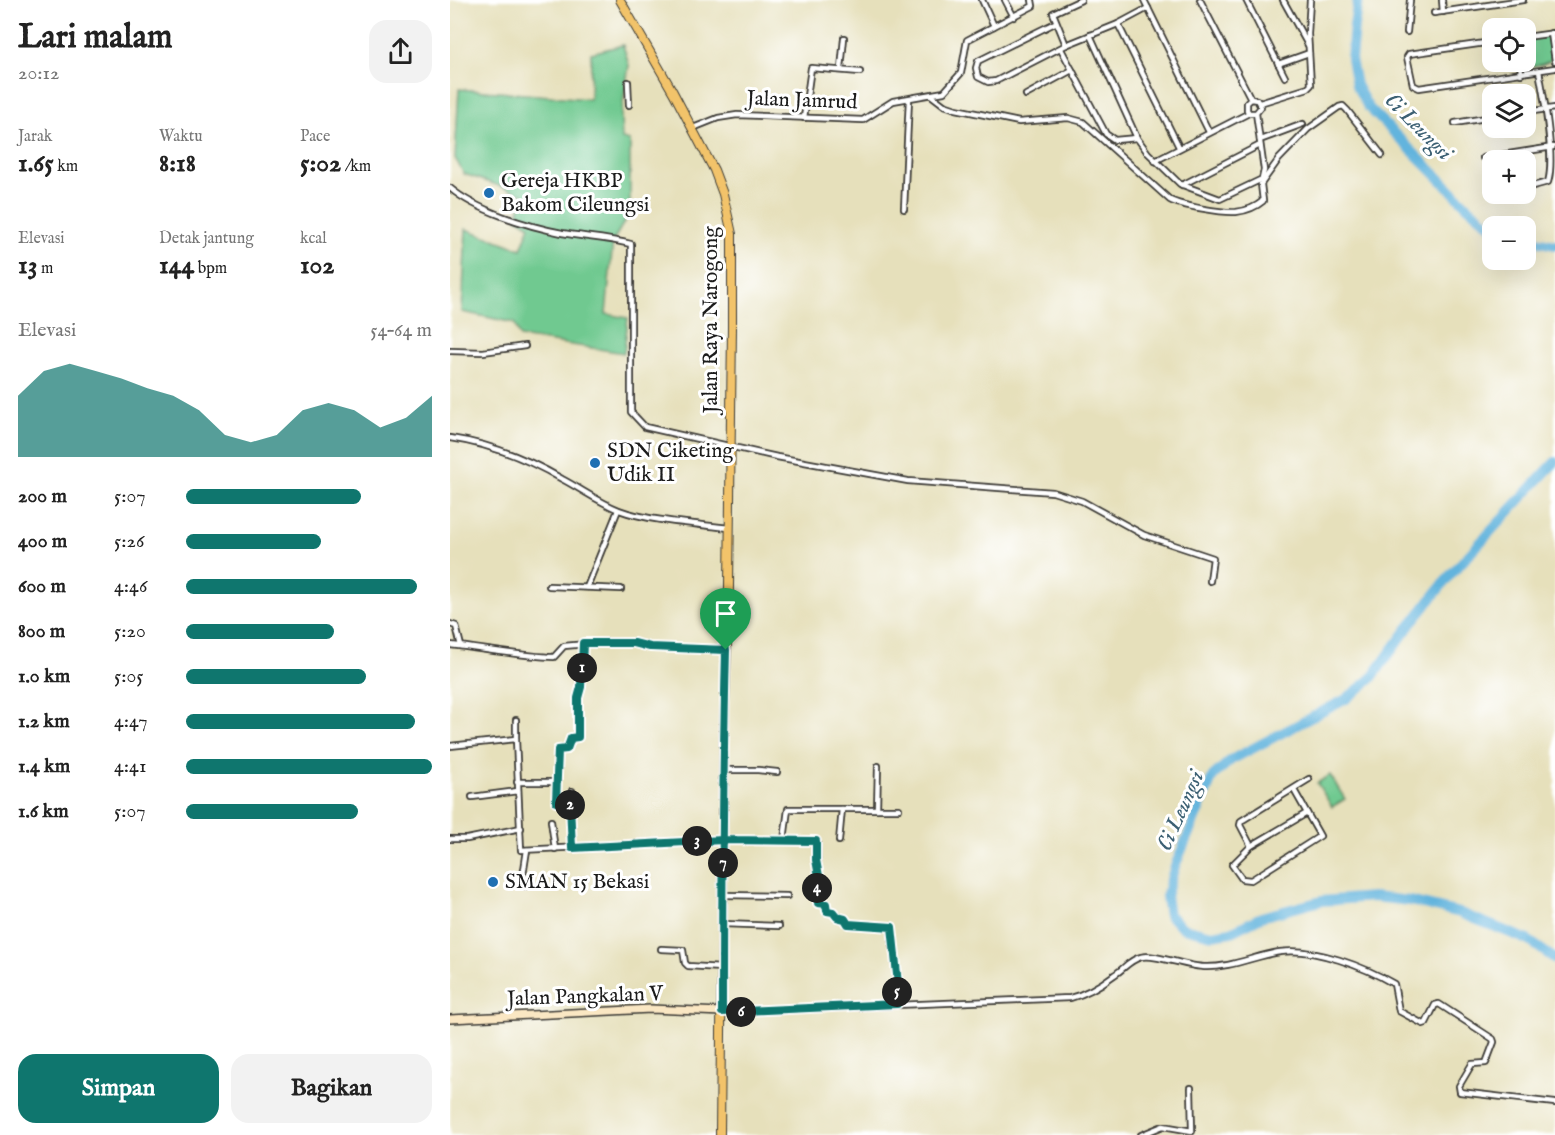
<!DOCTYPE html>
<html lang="id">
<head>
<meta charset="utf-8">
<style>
  body { margin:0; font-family:"IM FELL English",serif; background:#f2f2f2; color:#222; height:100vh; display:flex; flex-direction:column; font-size:22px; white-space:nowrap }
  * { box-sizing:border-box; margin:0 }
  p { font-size:20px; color:#767676 }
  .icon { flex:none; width:33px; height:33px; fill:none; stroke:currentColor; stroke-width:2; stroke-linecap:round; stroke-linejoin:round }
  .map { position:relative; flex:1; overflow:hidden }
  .sheet { display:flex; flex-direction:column; background:#fff; width:450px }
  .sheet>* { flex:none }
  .controls { position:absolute; left:1032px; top:18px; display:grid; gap:12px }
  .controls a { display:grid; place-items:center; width:54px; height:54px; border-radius:12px; background:#fff; box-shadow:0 6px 24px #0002; font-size:30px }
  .pin { position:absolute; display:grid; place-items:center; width:51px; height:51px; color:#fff; margin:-62px -26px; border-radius:50% 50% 50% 0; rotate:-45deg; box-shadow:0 0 6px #0007 }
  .pin .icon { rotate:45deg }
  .km { position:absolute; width:30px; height:30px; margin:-15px; border-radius:50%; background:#222; color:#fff; font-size:16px; line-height:30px; text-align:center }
  .round { display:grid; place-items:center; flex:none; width:63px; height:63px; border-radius:18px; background:#f2f2f2 }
  .overview { display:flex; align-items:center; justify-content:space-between; height:102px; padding:0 18px }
  h1 { font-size:33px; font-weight:800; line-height:45px }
  .metrics { display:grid; grid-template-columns:repeat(3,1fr); gap:9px; height:102px; padding:6px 18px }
  .metrics div { display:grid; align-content:center }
  .metrics b { font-size:26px; font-weight:800 }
  .metrics small { font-size:16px; font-weight:400 }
  .metrics p { font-size:16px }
  .chart { height:168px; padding:12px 18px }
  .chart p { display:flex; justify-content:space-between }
  .chart svg { width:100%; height:108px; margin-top:6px; fill:#0f766e; opacity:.7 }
  .action { display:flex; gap:12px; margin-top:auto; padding:12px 18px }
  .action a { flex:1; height:69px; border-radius:18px; background:#0f766e; color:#fff; font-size:24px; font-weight:800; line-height:69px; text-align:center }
  .action a+a { background:#f2f2f2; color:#222 }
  ul { padding:0 18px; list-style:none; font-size:20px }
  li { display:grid; grid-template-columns:96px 72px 1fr; align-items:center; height:45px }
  li i { height:15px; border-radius:8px; background:#0f766e }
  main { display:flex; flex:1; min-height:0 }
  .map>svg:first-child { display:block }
</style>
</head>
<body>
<main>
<section class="sheet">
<div class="overview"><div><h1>Lari malam</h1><p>20:12</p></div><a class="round"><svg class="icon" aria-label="share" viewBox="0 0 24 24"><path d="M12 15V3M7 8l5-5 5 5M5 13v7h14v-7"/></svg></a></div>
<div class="metrics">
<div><p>Jarak</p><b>1.65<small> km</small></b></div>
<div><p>Waktu</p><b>8:18</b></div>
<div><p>Pace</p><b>5:02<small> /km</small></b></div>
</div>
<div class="metrics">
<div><p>Elevasi</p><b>13<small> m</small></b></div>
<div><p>Detak jantung</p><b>144<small> bpm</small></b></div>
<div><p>kcal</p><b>102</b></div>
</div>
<div class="chart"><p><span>Elevasi</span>54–64 m</p>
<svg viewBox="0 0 160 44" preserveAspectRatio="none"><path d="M0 44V19L10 9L20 6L30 9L40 12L50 16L60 19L70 25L80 35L90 38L100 35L110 25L120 22L130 25L140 32L150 28L160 19V44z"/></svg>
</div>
<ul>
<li><b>200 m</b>5:07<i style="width:71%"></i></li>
<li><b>400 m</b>5:26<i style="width:55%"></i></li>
<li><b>600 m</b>4:46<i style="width:94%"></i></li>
<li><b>800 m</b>5:20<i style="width:60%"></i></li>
<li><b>1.0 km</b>5:05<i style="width:73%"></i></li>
<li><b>1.2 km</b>4:47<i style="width:93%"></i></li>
<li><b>1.4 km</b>4:41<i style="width:100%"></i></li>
<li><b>1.6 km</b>5:07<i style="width:70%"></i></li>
</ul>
<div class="action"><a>Simpan</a><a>Bagikan</a></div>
</section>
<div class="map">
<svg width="1105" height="1135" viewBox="0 0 1105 1135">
  <rect width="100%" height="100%" fill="#fff"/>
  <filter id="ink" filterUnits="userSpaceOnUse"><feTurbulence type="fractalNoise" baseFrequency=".0167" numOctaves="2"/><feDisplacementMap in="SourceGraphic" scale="12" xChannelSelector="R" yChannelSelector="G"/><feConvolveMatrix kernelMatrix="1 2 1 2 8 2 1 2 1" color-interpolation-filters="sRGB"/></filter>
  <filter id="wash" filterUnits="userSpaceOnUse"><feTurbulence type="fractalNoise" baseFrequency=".008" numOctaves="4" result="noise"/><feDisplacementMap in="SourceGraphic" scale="24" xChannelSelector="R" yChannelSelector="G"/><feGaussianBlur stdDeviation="1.35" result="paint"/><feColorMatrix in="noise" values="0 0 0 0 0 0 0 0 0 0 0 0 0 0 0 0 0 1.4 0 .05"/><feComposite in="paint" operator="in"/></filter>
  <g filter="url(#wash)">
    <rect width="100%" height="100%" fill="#e6e0bb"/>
    <g fill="#70c990" stroke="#467256" stroke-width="1.5">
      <path d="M 1096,35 L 1099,37 L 1102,58 L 1100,61 C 1093,65 1080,69 1074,62 L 1076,37 Z"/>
      <path d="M 173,45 L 179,65 L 171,116 L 172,139 L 180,141 L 180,212 L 163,241 L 156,314 L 178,318 L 174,353 L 70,337 L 64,323 L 12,312 L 16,229 L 71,249 L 80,226 L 67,218 L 73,194 L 14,174 L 5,158 L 9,89 L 140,99 L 141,53 Z"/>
      <path d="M 880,775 L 895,799 L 882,807 L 867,783 Z"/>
    </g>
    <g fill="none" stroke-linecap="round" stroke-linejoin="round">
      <g stroke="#62b4dd" stroke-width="10">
        <path d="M 908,0 L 904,26 L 901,59 L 906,85 L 918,107 L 1017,206 L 1042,227"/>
        <path d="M 1076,239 L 1105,245"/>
        <path d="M 1105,462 L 1001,574 L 958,628 L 921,679 L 896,699 L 781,760 L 763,776 L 725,866 L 716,896 L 719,915 L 733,928 L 762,935 L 781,932 L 811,917 L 871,901 L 923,897 L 960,901 L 1010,913 L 1078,940 L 1105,959"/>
      </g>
    </g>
  </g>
  <g filter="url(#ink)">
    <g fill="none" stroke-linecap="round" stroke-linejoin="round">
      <g stroke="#3a3934" stroke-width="8">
        <g id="street">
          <path d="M 532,0 L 544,26"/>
          <path d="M 555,0 L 564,17"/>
          <path d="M 694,0 L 759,132"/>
          <path d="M 750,0 L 801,99"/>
          <path d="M 796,0 L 835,77"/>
          <path d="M 833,0 L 858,45"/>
          <path d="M 992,0 L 993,12"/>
          <path d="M 984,13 L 1073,0"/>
          <path d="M 605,23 L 528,61 L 526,68 L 528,77 L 538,82 L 546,81 L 616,45 L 668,24 L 698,8"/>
          <path d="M 668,24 L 729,147"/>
          <path d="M 957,32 L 960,0"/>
          <path d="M 1101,33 L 1105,61"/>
          <path d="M 640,35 L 687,138 L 698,153 L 730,184 L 770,199 L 812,179 L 814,170 L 806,113 L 811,107 L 807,100 L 801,99 L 797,103 L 797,110 L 799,113 L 806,113"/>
          <path d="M 1076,37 L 1105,33"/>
          <path d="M 1042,42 L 959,54 L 957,57 L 963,85 L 969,88 L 1105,68"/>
          <path d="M 616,45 L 603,13 L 631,0"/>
          <path d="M 611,49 L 656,134 L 665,140 L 687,138"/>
          <path d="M 1070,62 L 1071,74"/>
          <path d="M 828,64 L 859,53"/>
          <path d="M 391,69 L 394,38"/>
          <path d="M 178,82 L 179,105"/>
          <path d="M 481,95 L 494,105 L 506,109 L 569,122 L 618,118 L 633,122 L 720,200 C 731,206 773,213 786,212 C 795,211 806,207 813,201 L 811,184 L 829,159 L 858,129 L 889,107 L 893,106 L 897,110 L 932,155"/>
          <path d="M 576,95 L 622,70"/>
          <path d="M 810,103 L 858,88 L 861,85 L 858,34 L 860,0"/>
          <path d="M 1076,112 L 1105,108"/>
          <path d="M 354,118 L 361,68 L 410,72"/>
          <path d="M 1005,123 L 1042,117"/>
          <path d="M 243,128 L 268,118 L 287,115 L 413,120 L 443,101 L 494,92 L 511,73 L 517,40 L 583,6 L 582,0"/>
          <path d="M 810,140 L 853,124"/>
          <path d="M 1033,158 L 1103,147"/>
          <path d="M 705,161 L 799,113"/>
          <path d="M 732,185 L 810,145"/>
          <path d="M 0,188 C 27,211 77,226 112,233 C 135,237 158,238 181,244 L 181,412 L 195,427 L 327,457 L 458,481 L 603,492 L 632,501 L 694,535 L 763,558 L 760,581"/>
          <path d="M 1076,188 L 1098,182 C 1105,160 1094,97 1089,71"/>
          <path d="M 454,209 L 459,99"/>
          <path d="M 0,351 L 33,352 L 75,346"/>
          <path d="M 0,438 C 41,444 76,458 112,479 C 131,489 149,502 169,510 C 198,521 247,524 279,528"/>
          <path d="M 99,586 L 171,589"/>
          <path d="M 137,587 L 168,510"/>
          <path d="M 0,624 L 6,626 L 11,646"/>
          <path d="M 0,645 C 35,649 69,656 104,657 L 114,646 L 159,642 L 184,643 L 200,647 L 276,650"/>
          <path d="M 66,739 L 66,720"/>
          <path d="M 0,746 L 66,739 L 71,850 L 273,840 L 334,840 L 338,809 L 449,809"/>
          <path d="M 274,770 L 308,770 L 327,772"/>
          <path d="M 67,782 L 106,782"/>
          <path d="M 844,790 L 870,836 L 801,880 L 792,879 L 782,865 L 801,846 L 790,825 L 791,821 L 859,779"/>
          <path d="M 22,797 L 68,791"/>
          <path d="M 120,804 L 106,802 L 108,750 L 117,749 L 121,738 L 128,737 L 128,698 L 131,687 L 133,643"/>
          <path d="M 427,809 L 428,766"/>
          <path d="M 101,821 L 105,849"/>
          <path d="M 0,839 L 17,839 L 71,828"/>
          <path d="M 334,840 L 367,842 L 368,903 L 376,904 L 377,911 L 383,912 L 387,917 L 395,919 L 398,924 L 441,927 L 448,984 L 447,1004"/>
          <path d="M 389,841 L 392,809"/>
          <path d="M 801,846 L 857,813"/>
          <path d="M 122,848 L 120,810 L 122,791"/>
          <path d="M 77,850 L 72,882 L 74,886 L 83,886"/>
          <path d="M 273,895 L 337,896"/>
          <path d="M 273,924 L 329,926"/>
          <path d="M 211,949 L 233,950 L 235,963 L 238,966 L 272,968"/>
          <path d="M 272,1012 L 620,998 C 636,994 651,985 664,975 C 674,969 679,960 691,957 C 704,953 737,967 754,967 C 781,968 804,956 830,952 C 864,947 915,967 944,984 L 949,1011 L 973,1024 L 976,1023 L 985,1005 L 989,1004 L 1043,1039 L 1044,1042 L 1036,1063 L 1022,1064 L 1009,1086 L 1010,1092 L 1105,1103"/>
          <path d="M 691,1135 L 713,1126 L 742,1131 L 741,1088"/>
        </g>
      </g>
      <g stroke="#3a3934" stroke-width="10">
        <path id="secondary" d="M 0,1019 L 201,1009 L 272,1012"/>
      </g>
      <g stroke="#3a3934" stroke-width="10">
        <path id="primary" d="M 170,0 L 223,92 L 264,170 L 273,194 L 282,234 L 282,327 L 279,586 L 274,732 L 270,1135"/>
      </g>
      <use href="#street" stroke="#fff" stroke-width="4.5"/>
      <use href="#secondary" stroke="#fae7c3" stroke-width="7"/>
      <use href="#primary" stroke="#f2c36a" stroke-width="8"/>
    </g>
  </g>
  <g fill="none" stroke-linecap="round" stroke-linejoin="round" filter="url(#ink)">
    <g stroke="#fff" stroke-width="12">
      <path id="route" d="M 276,650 L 200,647 L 184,643 L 133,643 L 131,687 L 128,698 L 128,737 L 121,738 L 117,749 L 108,750 L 106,802 L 120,804 L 122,848 L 273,840 L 366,841 L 366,860 L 369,876 L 368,903 L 376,904 L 377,911 L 383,912 L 387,917 L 395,919 L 398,924 L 442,927 L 448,984 L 447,1004 L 272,1012 C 272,891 273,770 276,650"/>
    </g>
    <use href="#route" stroke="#0f766e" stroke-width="8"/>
  </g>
  <g fill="#1f6fb2" stroke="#fff" stroke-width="2">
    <circle cx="39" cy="193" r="6"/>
    <circle cx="145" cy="463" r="6"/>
    <circle cx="43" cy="882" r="6"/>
  </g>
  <g text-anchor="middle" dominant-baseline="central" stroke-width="6" stroke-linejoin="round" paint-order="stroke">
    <g font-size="21" fill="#1c1c1c" stroke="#fff">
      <text transform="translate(352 101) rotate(2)">Jalan Jamrud</text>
      <text transform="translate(261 320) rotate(-90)">Jalan Raya Narogong</text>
      <text transform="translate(135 997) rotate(-2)">Jalan Pangkalan V</text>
    </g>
    <g font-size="21" fill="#1c1c1c" stroke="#fff" text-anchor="start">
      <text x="51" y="181">Gereja HKBP<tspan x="51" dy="24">Bakom Cileungsi</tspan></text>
      <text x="157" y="451">SDN Ciketing<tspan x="157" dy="24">Udik II</tspan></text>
      <text x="55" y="882">SMAN 15 Bekasi</text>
    </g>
    <g font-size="22" font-style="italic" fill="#3c6073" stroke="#fff">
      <text transform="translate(968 127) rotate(45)">Ci Leungsi</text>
      <text transform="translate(731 811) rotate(-66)">Ci Leungsi</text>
    </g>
  </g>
</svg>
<div class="controls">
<a><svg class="icon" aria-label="locate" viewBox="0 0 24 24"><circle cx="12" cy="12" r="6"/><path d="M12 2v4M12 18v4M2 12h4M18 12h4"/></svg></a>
<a><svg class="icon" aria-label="layers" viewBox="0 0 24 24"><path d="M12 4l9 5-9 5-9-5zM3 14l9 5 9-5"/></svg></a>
<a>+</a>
<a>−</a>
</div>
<div class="pin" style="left:276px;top:650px;background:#1e9e55"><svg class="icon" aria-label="arrive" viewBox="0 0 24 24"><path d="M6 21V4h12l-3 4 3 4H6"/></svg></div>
<b class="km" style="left:132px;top:668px">1</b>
<b class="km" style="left:120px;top:805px">2</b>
<b class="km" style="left:247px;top:841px">3</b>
<b class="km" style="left:367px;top:888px">4</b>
<b class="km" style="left:447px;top:992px">5</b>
<b class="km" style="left:291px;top:1012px">6</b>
<b class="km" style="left:273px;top:863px">7</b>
</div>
</main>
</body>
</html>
